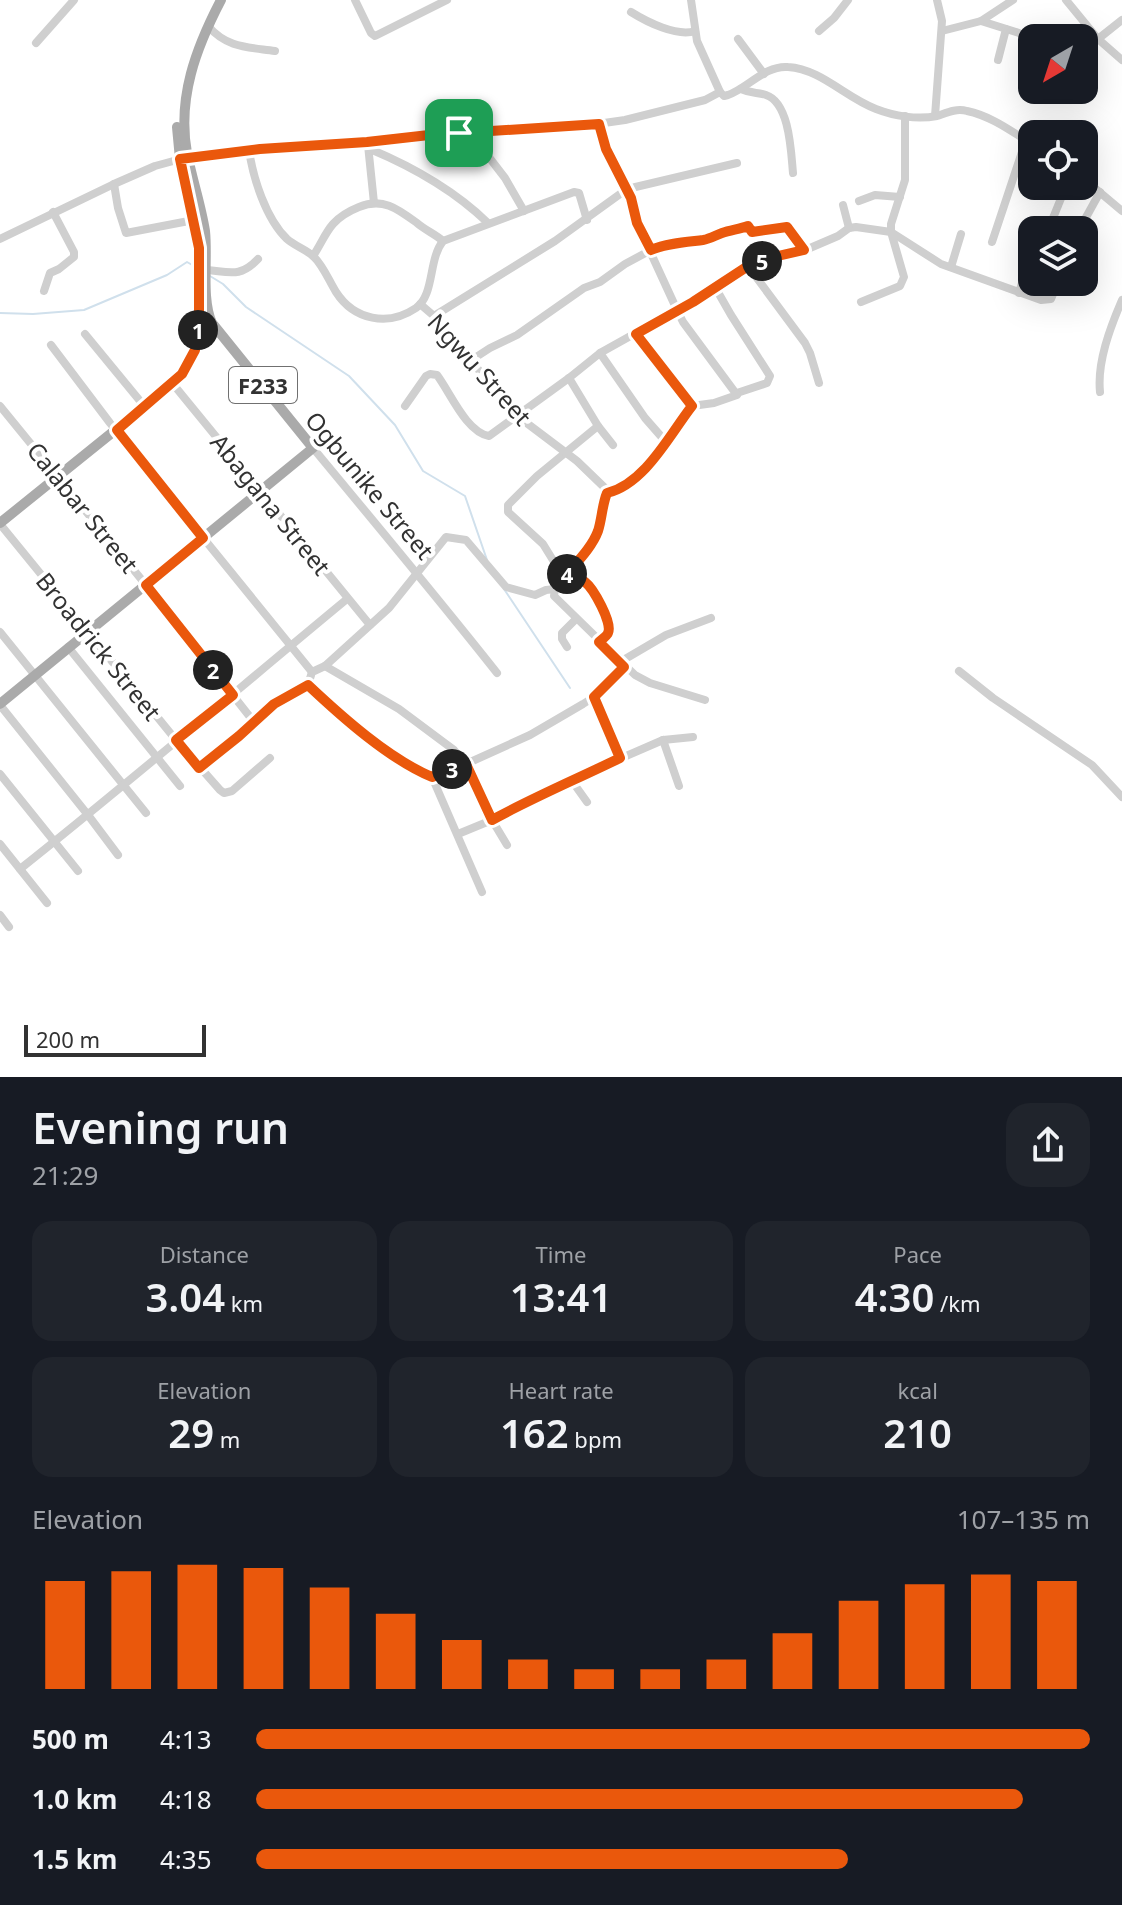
<!DOCTYPE html>
<html lang="en">
<head>
<meta charset="utf-8">
<style>
  body { margin:0; font-family:"Noto Sans",sans-serif; background:#20242c; color:#f1f3f6; height:100vh; display:flex; flex-direction:column; font-size:30px; white-space:nowrap }
  * { box-sizing:border-box; margin:0 }
  p { font-size:26px; color:#9ea1a6 }
  .icon { flex:none; width:44px; height:44px; fill:none; stroke:currentColor; stroke-width:2; stroke-linecap:round; stroke-linejoin:round }
  .map { position:relative; height:1077px; overflow:hidden }
  .details { display:flex; flex-direction:column; background:#171b24; flex:1 }
  .details>* { flex:none }
  .needle { width:52px; rotate:219deg }
  .controls { position:absolute; left:1018px; top:24px; display:grid; gap:16px }
  .controls a { display:grid; place-items:center; width:80px; height:80px; border-radius:16px; background:#171b24; box-shadow:0 8px 32px #0002; font-size:40px }
  .scale { position:absolute; left:24px; bottom:20px; width:182px; box-sizing:border-box; padding-left:8px; border:4px solid #323232; border-top:0; font-size:22px; line-height:28px; white-space:nowrap; color:#323232; -webkit-text-stroke:6px #fff; paint-order:stroke }
  .pin { position:absolute; display:grid; place-items:center; width:68px; height:68px; color:#fff; margin:-34px; border-radius:16px; box-shadow:0 4px 12px #0006 }
  .km { position:absolute; width:40px; height:40px; margin:-20px; border-radius:50%; background:#222; color:#fff; font-size:22px; line-height:40px; text-align:center }
  .round { display:grid; place-items:center; flex:none; width:84px; height:84px; border-radius:24px; background:#20242c }
  .head { display:flex; align-items:center; justify-content:space-between; height:136px; padding:0 32px }
  h1 { font-size:44px; font-weight:600; line-height:60px }
  .metrics { display:grid; grid-template-columns:repeat(3,1fr); gap:12px; height:136px; padding:8px 32px }
  .metrics div { display:grid; align-content:center; border-radius:20px; background:#20242c; text-align:center }
  .metrics b { font-size:40px; font-weight:600 }
  .metrics small { font-size:22px; font-weight:400 }
  .metrics p { font-size:22px }
  .chart { height:224px; padding:16px 32px }
  .chart p { display:flex; justify-content:space-between }
  .chart svg { width:100%; height:144px; margin-top:8px; stroke:#ea580c; stroke-width:6 }
  ul { padding:0 32px; list-style:none; font-size:26px }
  li { display:grid; grid-template-columns:128px 96px 1fr; align-items:center; height:60px }
  li i { height:20px; border-radius:10px; background:#ea580c }
  .map>svg:first-child { display:block }
</style>
</head>
<body>
<div class="map">
<svg width="1122" height="1077" viewBox="0 0 1122 1077">
  <rect width="100%" height="100%" fill="#fff"/>
  <g fill="none" stroke-linecap="round" stroke-linejoin="round">
    <g stroke="#d0e0ec" stroke-width="2">
      <path d="M 210,276 L 223,284 L 246,307 L 349,376 L 395,425 L 423,471 L 465,496 L 487,560"/>
      <path d="M 0,313 L 33,314 L 84,310 L 167,275 L 187,262 L 201,270"/>
      <path d="M 504,589 L 570,688"/>
    </g>
    <g stroke="#cfcfcf" stroke-width="8">
      <path d="M 355,0 L 371,33 L 375,36 L 447,0"/>
      <path d="M 691,0 L 697,41 L 720,92"/>
      <path d="M 1066,0 L 1098,39 L 1122,60"/>
      <path d="M 631,12 C 647,22 677,37 695,31"/>
      <path d="M 981,21 L 1019,33"/>
      <path d="M 208,26 C 227,48 247,47 275,51"/>
      <path d="M 819,31 L 834,18 L 848,0"/>
      <path d="M 942,31 L 981,21 L 1013,0"/>
      <path d="M 738,39 L 764,74"/>
      <path d="M 1098,39 L 1122,20"/>
      <path d="M 36,43 L 74,0"/>
      <path d="M 998,60 L 1006,29"/>
      <path d="M 741,89 C 752,94 757,92 766,95 C 790,103 791,153 793,173"/>
      <path d="M 935,116 L 942,21 L 937,0"/>
      <path d="M 599,124 L 606,149 L 631,198 L 637,223 L 677,310 L 748,266 L 810,248 L 838,236 L 849,228 L 856,227 L 891,232 L 941,264 L 1041,300 L 1051,299 L 1058,282"/>
      <path d="M 477,132 L 478,143 L 505,178 L 524,211"/>
      <path d="M 368,145 L 374,203"/>
      <path d="M 370,149 C 413,167 454,190 488,223"/>
      <path d="M 249,150 C 253,178 266,219 287,239 C 295,246 305,249 313,256 C 323,265 329,281 336,292 C 354,320 388,327 416,308 C 435,294 428,260 443,241 L 574,192 L 579,193 L 587,220"/>
      <path d="M 1084,179 L 1122,211"/>
      <path d="M 114,184 L 118,208 L 126,233 L 194,220"/>
      <path d="M 859,201 L 875,195 L 900,197"/>
      <path d="M 843,205 L 849,228"/>
      <path d="M 1051,223 L 1066,186"/>
      <path d="M 1079,230 L 1100,192"/>
      <path d="M 0,239 L 114,184 L 155,166 L 188,157 L 228,152 L 370,141 L 445,134 L 590,125 L 625,120 L 705,100 L 720,92 L 724,96 L 728,95 C 748,88 765,65 788,67 C 821,69 846,98 876,109 C 894,116 917,120 937,116 C 946,113 956,108 967,111 C 991,116 1011,131 1032,144"/>
      <path d="M 992,242 L 1026,140"/>
      <path d="M 313,256 C 320,246 325,233 333,224 C 341,215 349,211 359,207 C 383,197 398,209 417,223 C 425,230 435,234 443,241"/>
      <path d="M 748,266 L 805,343 L 810,353 L 819,383"/>
      <path d="M 951,267 L 961,234"/>
      <path d="M 207,270 C 230,272 240,278 258,259"/>
      <path d="M 715,287 L 731,315 L 770,376 L 767,383 L 737,393"/>
      <path d="M 44,291 L 50,273 L 59,269 L 74,257 L 74,252 L 53,212"/>
      <path d="M 1019,293 L 1032,249"/>
      <path d="M 861,302 L 900,286 L 904,277 L 891,232 L 891,224 L 905,180 L 905,116"/>
      <path d="M 434,316 L 555,241 L 627,189 L 737,163"/>
      <path d="M 85,334 L 145,407"/>
      <path d="M 636,334 L 692,406"/>
      <path d="M 51,345 L 110,423 L 312,672"/>
      <path d="M 600,353 L 645,418 L 666,442"/>
      <path d="M 470,361 L 490,348 L 517,335 L 584,288 L 600,282 L 625,264 L 651,250 L 660,246 L 670,246 L 683,242 L 706,240 L 722,233 L 748,226 L 752,232 L 787,227 L 804,250"/>
      <path d="M 569,378 L 598,426 L 613,445"/>
      <path d="M 173,384 L 370,625"/>
      <path d="M 1100,392 C 1097,362 1110,328 1122,300"/>
      <path d="M 0,406 L 146,585 L 254,722"/>
      <path d="M 405,406 L 426,376 L 430,374 L 437,375 C 450,392 466,432 489,436 L 569,378 L 600,353 L 677,310 L 683,322 L 737,395 L 714,403 L 692,406 C 669,434 645,483 607,493"/>
      <path d="M 313,448 C 375,523 437,597 497,673"/>
      <path d="M 0,524 L 176,740 L 220,790 L 224,793 L 232,791 L 270,758"/>
      <path d="M 567,574 C 573,577 581,579 586,583 C 596,590 608,619 609,632 L 599,642"/>
      <path d="M 564,578 L 543,544 L 508,512 L 508,505 L 537,476 L 598,426"/>
      <path d="M 555,589 L 554,596 L 635,675 L 650,683 L 705,700"/>
      <path d="M 0,632 L 146,813"/>
      <path d="M 68,647 L 180,786"/>
      <path d="M 567,647 L 562,639 L 562,633 L 576,619"/>
      <path d="M 620,662 L 666,635 L 711,618"/>
      <path d="M 325,666 L 399,709 L 454,750 L 466,764 L 492,820 L 507,845"/>
      <path d="M 959,671 L 993,698 L 1092,765 L 1122,797"/>
      <path d="M 308,685 C 342,717 389,759 432,777 L 482,892"/>
      <path d="M 594,697 L 620,758"/>
      <path d="M 0,705 L 88,815 L 118,855"/>
      <path d="M 663,740 L 693,737"/>
      <path d="M 199,768 L 239,736 L 274,704 L 308,685 L 312,672 L 325,666 L 389,608 L 446,537 L 466,540 L 506,587 L 535,595 L 546,590 L 555,589 L 594,538 C 600,525 606,501 605,488 L 577,461 L 516,415 L 434,316 L 420,304"/>
      <path d="M 0,774 L 78,871"/>
      <path d="M 432,777 L 466,764 L 530,735 L 583,704 L 594,697 L 624,667"/>
      <path d="M 572,781 L 587,802"/>
      <path d="M 458,834 L 492,820 L 534,796 L 663,740 L 679,786"/>
      <path d="M 0,844 L 47,903"/>
      <path d="M 20,869 C 131,781 238,689 347,599"/>
      <path d="M 0,915 L 9,927"/>
    </g>
    <g stroke="#aaa" stroke-width="10">
      <path d="M 177,127 L 180,159 L 200,253"/>
      <path d="M 0,523 L 139,411 L 182,374 L 192,357 L 197,340 L 200,289"/>
      <path d="M 0,704 L 313,448 L 212,323 C 201,299 208,259 205,231 C 201,205 192,179 187,153 C 177,98 196,48 221,0"/>
    </g>
  </g>
  <g fill="none" stroke-linecap="round" stroke-linejoin="round">
    <g stroke="#fff" stroke-width="16">
      <path id="route" d="M 599,124 L 606,149 L 631,198 L 637,223 L 651,250 C 667,243 686,242 703,240 C 710,239 716,235 722,233 C 731,230 740,229 748,226 L 752,232 L 787,227 L 804,250 L 769,258 L 748,266 L 693,302 L 636,334 L 692,406 C 670,434 645,484 607,493 C 602,505 602,519 598,531 C 592,547 578,561 567,574 C 573,576 579,579 585,582 C 593,588 613,623 608,633 C 607,636 601,640 599,642 L 624,667 L 594,697 L 620,758 C 577,779 534,797 492,820 L 466,764 L 432,777 C 389,759 342,717 308,685 L 274,704 L 239,736 L 199,768 L 176,740 L 233,695 L 146,585 L 203,538 L 117,430 L 182,374 L 195,350 L 199,323 L 199,248 L 180,159 L 260,149 L 367,142 L 429,135 Z"/>
    </g>
    <use href="#route" stroke="#ea580c" stroke-width="10"/>
  </g>
  <g text-anchor="middle" dominant-baseline="central" stroke-width="8" stroke-linejoin="round" paint-order="stroke">
    <rect fill="#fff" stroke="#707070" stroke-width="2" x="229" y="367" width="68" height="36" rx="6"/>
    <g font-size="22" font-weight="bold" fill="#323232">
      <text x="263" y="385">F233</text>
    </g>
    <g font-size="24" fill="#323232" stroke="#fff">
      <text transform="translate(480 369) rotate(48)">Ngwu Street</text>
      <text transform="translate(370 485) rotate(50)">Ogbunike Street</text>
      <text transform="translate(271 504) rotate(51)">Abagana Street</text>
      <text transform="translate(83 507) rotate(51)">Calabar Street</text>
      <text transform="translate(99 646) rotate(51)">Broadrick Street</text>
    </g>
  </g>
</svg>
<div class="controls">
<a><svg class="needle" viewBox="-14 -14 28 28"><path d="M0-13l5 13h-10z" fill="#e53935"/><path d="M0 13l5-13h-10z" fill="#9ea1a6"/></svg></a>
<a><svg class="icon" aria-label="locate" viewBox="0 0 24 24"><circle cx="12" cy="12" r="6"/><path d="M12 2v4M12 18v4M2 12h4M18 12h4"/></svg></a>
<a><svg class="icon" aria-label="layers" viewBox="0 0 24 24"><path d="M12 4l9 5-9 5-9-5zM3 14l9 5 9-5"/></svg></a>
</div>
<div class="scale">200 m</div>
<div class="pin" style="left:459px;top:133px;background:#1e9e55"><svg class="icon" aria-label="arrive" viewBox="0 0 24 24"><path d="M6 21V4h12l-3 4 3 4H6"/></svg></div>
<b class="km" style="left:198px;top:330px">1</b>
<b class="km" style="left:213px;top:670px">2</b>
<b class="km" style="left:452px;top:769px">3</b>
<b class="km" style="left:567px;top:574px">4</b>
<b class="km" style="left:762px;top:261px">5</b>
</div>
<section class="details">
<div class="head"><div><h1>Evening run</h1><p>21:29</p></div><a class="round"><svg class="icon" aria-label="share" viewBox="0 0 24 24"><path d="M12 15V3M7 8l5-5 5 5M5 13v7h14v-7"/></svg></a></div>
<div class="metrics">
<div><p>Distance</p><b>3.04<small> km</small></b></div>
<div><p>Time</p><b>13:41</b></div>
<div><p>Pace</p><b>4:30<small> /km</small></b></div>
</div>
<div class="metrics">
<div><p>Elevation</p><b>29<small> m</small></b></div>
<div><p>Heart rate</p><b>162<small> bpm</small></b></div>
<div><p>kcal</p><b>210</b></div>
</div>
<div class="chart"><p><span>Elevation</span>107–135 m</p>
<svg viewBox="0 0 160 44" preserveAspectRatio="none"><path d="M5 44V11M15 44V8M25 44V6M35 44V7M45 44V13M55 44V21M65 44V29M75 44V35M85 44V38M95 44V38M105 44V35M115 44V27M125 44V17M135 44V12M145 44V9M155 44V11"/></svg>
</div>
<ul>
<li><b>500 m</b>4:13<i style="width:100%"></i></li>
<li><b>1.0 km</b>4:18<i style="width:92%"></i></li>
<li><b>1.5 km</b>4:35<i style="width:71%"></i></li>
</ul>
</section>
</body>
</html>
